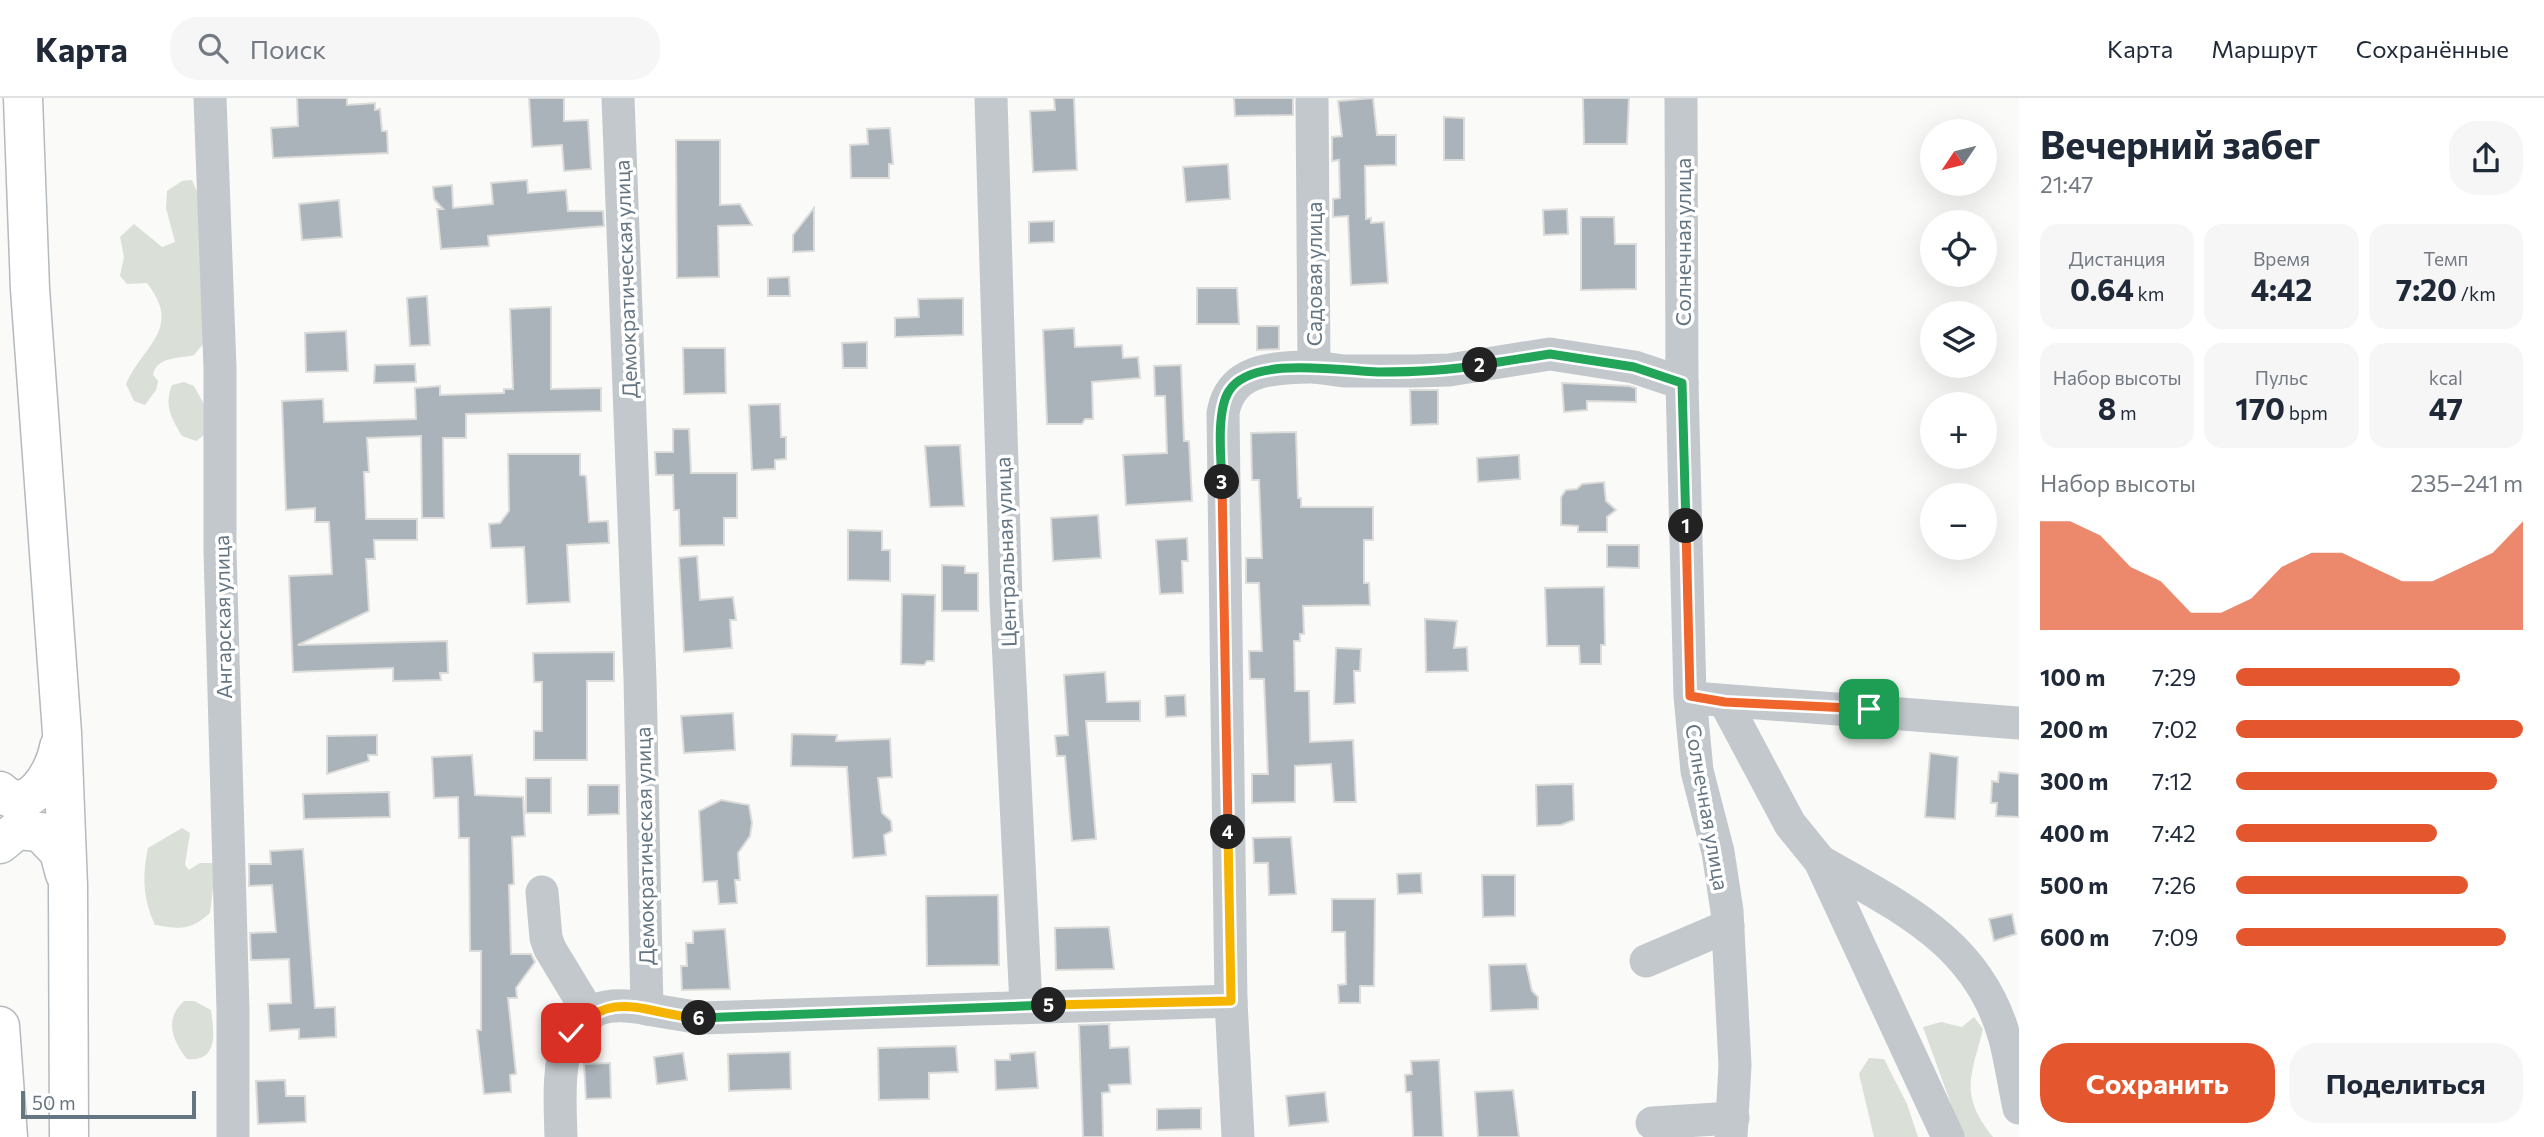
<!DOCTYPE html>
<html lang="ru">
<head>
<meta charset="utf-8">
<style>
  body { margin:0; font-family:Commissioner,sans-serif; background:#f6f6f7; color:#1f2937; height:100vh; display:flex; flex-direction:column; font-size:26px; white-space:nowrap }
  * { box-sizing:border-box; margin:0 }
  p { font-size:23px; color:#747a83 }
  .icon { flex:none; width:38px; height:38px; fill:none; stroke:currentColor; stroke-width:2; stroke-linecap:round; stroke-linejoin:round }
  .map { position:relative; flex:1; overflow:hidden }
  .sheet { display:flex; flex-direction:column; background:#fff; width:525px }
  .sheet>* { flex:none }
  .needle { width:46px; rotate:235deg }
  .fabs { position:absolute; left:1920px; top:21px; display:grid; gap:14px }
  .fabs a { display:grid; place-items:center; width:77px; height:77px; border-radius:50%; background:#fff; box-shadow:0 7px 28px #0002; font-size:35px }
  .scale { position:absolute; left:21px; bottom:18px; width:175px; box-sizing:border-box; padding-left:7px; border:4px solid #657683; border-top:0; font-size:19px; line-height:24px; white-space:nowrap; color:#657683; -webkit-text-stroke:5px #fff; paint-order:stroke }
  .pin { position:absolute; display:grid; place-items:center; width:60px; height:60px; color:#fff; margin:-30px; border-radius:14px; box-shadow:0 4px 10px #0006 }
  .km { position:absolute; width:35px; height:35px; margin:-18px; border-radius:50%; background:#222; color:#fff; font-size:19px; line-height:35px; text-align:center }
  .round { display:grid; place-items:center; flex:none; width:74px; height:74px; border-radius:28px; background:#f6f6f7 }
  .overview { display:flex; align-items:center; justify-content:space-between; height:119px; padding:0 21px }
  h1 { font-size:38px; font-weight:700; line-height:52px }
  .stats { display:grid; grid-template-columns:repeat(3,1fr); gap:10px; height:119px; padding:7px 21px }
  .stats div { display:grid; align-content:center; border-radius:18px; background:#f6f6f7; text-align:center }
  .stats b { font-size:30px; font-weight:700 }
  .stats small { font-size:19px; font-weight:400 }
  .stats p { font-size:19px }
  .chart { height:196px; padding:14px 21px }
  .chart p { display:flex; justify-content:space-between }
  .chart svg { width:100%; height:126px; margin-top:7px; fill:#e4572e; opacity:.7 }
  .action { display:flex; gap:14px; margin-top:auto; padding:14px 21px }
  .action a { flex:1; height:80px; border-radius:28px; background:#e4572e; color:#fff; font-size:28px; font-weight:700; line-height:80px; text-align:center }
  .action a+a { background:#f6f6f7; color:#1f2937 }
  ul { padding:0 21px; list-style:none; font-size:23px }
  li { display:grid; grid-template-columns:112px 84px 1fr; align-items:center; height:52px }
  li i { height:18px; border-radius:9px; background:#e4572e }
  header { display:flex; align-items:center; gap:42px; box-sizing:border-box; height:98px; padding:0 35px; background:#fff; border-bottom:2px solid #e0e1e3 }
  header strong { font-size:33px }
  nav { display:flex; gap:38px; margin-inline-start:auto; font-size:24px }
  .search { width:490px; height:63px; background:#f6f6f7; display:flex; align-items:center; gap:18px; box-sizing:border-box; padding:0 24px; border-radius:28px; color:#747a83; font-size:26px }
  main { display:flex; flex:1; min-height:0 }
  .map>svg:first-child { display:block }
</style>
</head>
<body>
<header>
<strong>Карта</strong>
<div class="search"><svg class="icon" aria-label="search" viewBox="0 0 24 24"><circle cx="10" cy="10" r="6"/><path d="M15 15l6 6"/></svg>Поиск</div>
<nav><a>Карта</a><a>Маршрут</a><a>Сохранённые</a></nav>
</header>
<main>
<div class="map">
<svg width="2019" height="1039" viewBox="0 0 2019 1039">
  <rect width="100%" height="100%" fill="#fafaf8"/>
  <g fill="#dadfd7">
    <path d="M 192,82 L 198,96 L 204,245 L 194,257 C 178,261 157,258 153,277 L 158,283 L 156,292 L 145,307 L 134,303 L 126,286 C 143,247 183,231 147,185 L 127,186 L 120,178 L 124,159 L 120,139 L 134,126 L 162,149 L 175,144 L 166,110 L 167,93 L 182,83 Z"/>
    <path d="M 184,284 L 194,288 L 204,306 L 204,337 L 196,343 L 182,338 C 171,319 164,308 172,287 Z"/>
    <path d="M 182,730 L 190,735 L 185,767 L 189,772 L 200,765 L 217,765 L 219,772 L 213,790 L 210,815 C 190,833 181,831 155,827 C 143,800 142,779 148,750 Z"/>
    <path d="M 184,903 L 194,903 L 211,912 C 214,934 219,964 187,961 C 172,942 164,921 184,903 Z"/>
    <path d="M 1974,919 L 1983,931 C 1971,979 1959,996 1993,1039 L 1963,1039 L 1923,929 L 1941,924 L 1962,929 Z"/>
    <path d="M 1869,960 L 1884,961 L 1907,1006 L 1918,1039 L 1874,1039 L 1859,976 Z"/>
  </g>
  <g fill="#aab3b9" stroke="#dcdcda" stroke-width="2">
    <path d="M 297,0 L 347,0 L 347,7 L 375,5 L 375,12 L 380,11 L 382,33 L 387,33 L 388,55 L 273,60 L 271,30 L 298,28 Z"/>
    <path d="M 529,0 L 564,0 L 564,23 L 588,22 L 591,71 L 564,73 L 562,47 L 532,49 Z"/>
    <path d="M 1054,0 L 1074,0 L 1077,72 L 1033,74 L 1030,13 L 1055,12 Z"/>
    <path d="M 1234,0 L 1293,0 L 1293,17 L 1235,18 Z"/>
    <path d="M 1373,0 L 1377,37 L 1396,37 L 1396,67 L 1365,68 L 1366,121 L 1371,120 L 1371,125 L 1384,124 L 1388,185 L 1351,187 L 1348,118 L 1333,119 L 1333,101 L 1340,100 L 1339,62 L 1332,63 L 1332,39 L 1342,38 L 1338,3 Z"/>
    <path d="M 1583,0 L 1629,0 L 1627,46 L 1584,46 Z"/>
    <path d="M 1444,19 L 1464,20 L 1464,62 L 1444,62 Z"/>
    <path d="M 890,30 L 893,66 L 889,66 L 889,80 L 851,80 L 850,47 L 868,46 L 867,31 Z"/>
    <path d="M 676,42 L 720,42 L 720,107 L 740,106 L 752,127 L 718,128 L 719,179 L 677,180 Z"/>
    <path d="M 1228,66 L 1230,101 L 1186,104 L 1183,69 Z"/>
    <path d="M 527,82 L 528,95 L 566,92 L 568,113 L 603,113 L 604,128 L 488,138 L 489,148 L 441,151 L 437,111 L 443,111 L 434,101 L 433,89 L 452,87 L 453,110 L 493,106 L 491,85 Z"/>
    <path d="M 339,102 L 342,139 L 302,142 L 299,106 Z"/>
    <path d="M 814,110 L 814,153 L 793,154 L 793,137 Z"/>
    <path d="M 1567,111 L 1568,136 L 1544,137 L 1543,112 Z"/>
    <path d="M 1581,119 L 1614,119 L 1615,146 L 1636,146 L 1636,191 L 1581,192 Z"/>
    <path d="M 1054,123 L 1054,144 L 1029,145 L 1029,124 Z"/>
    <path d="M 789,179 L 790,198 L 768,198 L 768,180 Z"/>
    <path d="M 1197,190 L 1237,190 L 1239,226 L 1197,226 Z"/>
    <path d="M 427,198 L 430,247 L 410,248 L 407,200 Z"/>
    <path d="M 963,200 L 963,237 L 895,239 L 895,220 L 919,219 L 918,201 Z"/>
    <path d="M 551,209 L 551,291 L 601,290 L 601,313 L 466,316 L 466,340 L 443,340 L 444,420 L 422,420 L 421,338 L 367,340 L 369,374 L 364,374 L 366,421 L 417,421 L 417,442 L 374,442 L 375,461 L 366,461 L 369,513 L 298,547 L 447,543 L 448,575 L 440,575 L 441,582 L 393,583 L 393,570 L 293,574 L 289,478 L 332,476 L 329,424 L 315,424 L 315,410 L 286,412 L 282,303 L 323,301 L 324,324 L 416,321 L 415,290 L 440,288 L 440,297 L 504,295 L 504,291 L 513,291 L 510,211 Z"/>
    <path d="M 1257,228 L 1279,228 L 1279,251 L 1257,252 Z"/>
    <path d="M 1074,230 L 1075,249 L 1122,247 L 1123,260 L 1138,259 L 1140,280 L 1092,284 L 1093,321 L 1085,321 L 1082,326 L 1047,326 L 1043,232 Z"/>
    <path d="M 346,233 L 348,273 L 306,274 L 305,235 Z"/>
    <path d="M 867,244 L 867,270 L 843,270 L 842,245 Z"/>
    <path d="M 683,250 L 725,250 L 726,295 L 684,296 Z"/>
    <path d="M 415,266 L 416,284 L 374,285 L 375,267 Z"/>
    <path d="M 1181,267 L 1184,343 L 1189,343 L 1192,403 L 1126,407 L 1123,357 L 1167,355 L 1165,298 L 1155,298 L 1154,268 Z"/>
    <path d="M 1562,285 L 1629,288 L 1636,290 L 1636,304 L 1587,303 L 1587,312 L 1564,314 Z"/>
    <path d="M 1410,292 L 1438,292 L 1438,326 L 1411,327 Z"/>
    <path d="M 780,306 L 781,339 L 786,339 L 786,361 L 775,362 L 775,371 L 752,372 L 749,307 Z"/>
    <path d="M 673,331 L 689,331 L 691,375 L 737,375 L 737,420 L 724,420 L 724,447 L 680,448 L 679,412 L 674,412 L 673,377 L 656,377 L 655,354 L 673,354 Z"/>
    <path d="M 1296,334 L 1298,400 L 1301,400 L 1301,409 L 1373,409 L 1373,442 L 1364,442 L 1364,485 L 1369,485 L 1370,507 L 1303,508 L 1304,536 L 1300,536 L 1300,543 L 1294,543 L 1295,593 L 1309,593 L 1310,644 L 1353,642 L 1356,704 L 1334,704 L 1331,666 L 1295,668 L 1295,704 L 1252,705 L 1252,676 L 1268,676 L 1264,581 L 1250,581 L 1249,553 L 1262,553 L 1259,485 L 1246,485 L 1246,460 L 1262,460 L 1259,382 L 1252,382 L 1251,335 Z"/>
    <path d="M 960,347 L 964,408 L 930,409 L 925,348 Z"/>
    <path d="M 508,356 L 580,356 L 580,377 L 586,378 L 589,424 L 608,423 L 609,445 L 567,447 L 570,504 L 527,506 L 524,449 L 491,450 L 489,426 L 500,425 L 509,413 Z"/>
    <path d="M 1519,357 L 1520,381 L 1478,384 L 1477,360 Z"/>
    <path d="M 1604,384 L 1606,403 L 1616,412 L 1607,419 L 1607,434 L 1578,434 L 1578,428 L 1561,427 L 1561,399 L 1566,392 L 1577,391 L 1582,386 Z"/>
    <path d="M 1098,417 L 1101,460 L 1053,463 L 1051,420 Z"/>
    <path d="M 848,432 L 882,433 L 882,452 L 890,452 L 890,483 L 848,482 Z"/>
    <path d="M 1187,440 L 1188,463 L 1182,463 L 1183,495 L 1160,496 L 1156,442 Z"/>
    <path d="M 1607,447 L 1639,447 L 1639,470 L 1607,469 Z"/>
    <path d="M 697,458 L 700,502 L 733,499 L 736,522 L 730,522 L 732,550 L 684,554 L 679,460 Z"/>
    <path d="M 942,467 L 965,468 L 965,475 L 978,475 L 978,513 L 942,513 Z"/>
    <path d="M 1604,489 L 1605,547 L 1601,547 L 1601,566 L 1580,566 L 1579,548 L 1547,548 L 1545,490 Z"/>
    <path d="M 902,496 L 935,497 L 934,563 L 927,563 L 924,567 L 901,566 Z"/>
    <path d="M 1425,521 L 1457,523 L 1454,550 L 1467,549 L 1468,573 L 1426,574 Z"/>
    <path d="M 1336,550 L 1361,551 L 1360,573 L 1354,573 L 1355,605 L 1334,606 Z"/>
    <path d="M 614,554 L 614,583 L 587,583 L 587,662 L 534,662 L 534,633 L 542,633 L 542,584 L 534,584 L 533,555 Z"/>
    <path d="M 1105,574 L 1107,604 L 1140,603 L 1140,623 L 1086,623 L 1096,741 L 1072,743 L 1065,658 L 1057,658 L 1055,638 L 1068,637 L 1064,577 Z"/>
    <path d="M 1185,597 L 1186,618 L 1166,619 L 1165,598 Z"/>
    <path d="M 733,615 L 735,652 L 684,655 L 681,618 Z"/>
    <path d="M 792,636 L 837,637 L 836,643 L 890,641 L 892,679 L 878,680 L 882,715 L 891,723 L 892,733 L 884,737 L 886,757 L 853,760 L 847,669 L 791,668 Z"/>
    <path d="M 377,637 L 377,657 L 368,657 L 369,663 L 327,676 L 327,638 Z"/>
    <path d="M 1930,655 L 1958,659 L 1955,721 L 1925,719 Z"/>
    <path d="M 472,657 L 475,697 L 523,699 L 525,738 L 512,739 L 514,786 L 509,787 L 511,856 L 531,856 L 535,864 L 516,890 L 517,900 L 508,900 L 516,976 L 510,977 L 511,994 L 484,996 L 477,932 L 481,932 L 481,853 L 470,853 L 469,740 L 459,740 L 458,699 L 434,700 L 432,659 Z"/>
    <path d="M 1999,674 L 2019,676 L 2019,719 L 1996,718 L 1997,705 L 1991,705 L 1992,683 L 1998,684 Z"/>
    <rect x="526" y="680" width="25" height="35"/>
    <path d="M 1573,686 L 1574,722 L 1561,727 L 1537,728 L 1536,687 Z"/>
    <path d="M 588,687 L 619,687 L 619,716 L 588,717 Z"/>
    <path d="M 389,694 L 390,719 L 304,721 L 303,696 Z"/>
    <path d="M 721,702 L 749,707 L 752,725 L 750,738 L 738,755 L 740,782 L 735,782 L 737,805 L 719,806 L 717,783 L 703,784 L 699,713 Z"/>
    <path d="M 1291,739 L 1296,796 L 1269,797 L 1268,765 L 1254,765 L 1253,740 Z"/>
    <path d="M 303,751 L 315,910 L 335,909 L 336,939 L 299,941 L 299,931 L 270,933 L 268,906 L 291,905 L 289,861 L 251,862 L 250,835 L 276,834 L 272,787 L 249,788 L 249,766 L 271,766 L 270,753 Z"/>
    <path d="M 1421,775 L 1422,795 L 1398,796 L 1397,776 Z"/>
    <path d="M 1482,777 L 1515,777 L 1515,818 L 1483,819 Z"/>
    <path d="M 998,797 L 999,867 L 927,868 L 926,798 Z"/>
    <path d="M 1332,801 L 1375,801 L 1374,888 L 1360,888 L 1360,905 L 1339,905 L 1338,887 L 1346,886 L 1345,834 L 1332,834 Z"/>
    <path d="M 2012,816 L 2016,836 L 1994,843 L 1989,821 Z"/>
    <path d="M 1109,829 L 1114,871 L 1056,872 L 1055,830 Z"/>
    <path d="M 725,831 L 730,891 L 682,892 L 681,868 L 687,868 L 686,845 L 693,845 L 693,833 Z"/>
    <path d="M 1526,866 L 1532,893 L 1538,899 L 1538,911 L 1491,913 L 1489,867 Z"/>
    <path d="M 1109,926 L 1110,950 L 1129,949 L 1131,986 L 1109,987 L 1110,994 L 1102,995 L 1103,1039 L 1083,1039 L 1079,927 Z"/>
    <path d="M 956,948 L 958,974 L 929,975 L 929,1001 L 879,1002 L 878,950 Z"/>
    <path d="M 790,954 L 791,991 L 729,993 L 728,956 Z"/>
    <path d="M 1035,954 L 1038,990 L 996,992 L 995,962 L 1010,962 L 1010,956 Z"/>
    <path d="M 683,955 L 687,982 L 657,986 L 654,959 Z"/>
    <path d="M 1439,962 L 1443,1039 L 1413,1039 L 1411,994 L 1406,994 L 1405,977 L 1412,976 L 1411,963 Z"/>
    <path d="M 610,965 L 611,1000 L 586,1001 L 584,966 Z"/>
    <path d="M 285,982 L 286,998 L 305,998 L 306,1024 L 258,1026 L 256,983 Z"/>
    <path d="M 1513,992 L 1519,1039 L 1478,1039 L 1475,994 Z"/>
    <path d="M 1325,994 L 1328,1024 L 1289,1028 L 1286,998 Z"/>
    <path d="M 1201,1010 L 1201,1031 L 1157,1032 L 1157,1011 Z"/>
  </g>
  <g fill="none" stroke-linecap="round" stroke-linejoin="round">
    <g stroke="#b5babe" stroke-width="41">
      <g id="major">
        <path d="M 23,0 L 30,191 L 62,635 L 68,788 L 69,1039"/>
        <path d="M 0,693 C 29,721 55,673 59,649"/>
        <path d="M 0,746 L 17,732 L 40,734 L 59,754 L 65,776"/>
        <path d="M 0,928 L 8,1039"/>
      </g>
    </g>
    <g stroke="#c3c8cc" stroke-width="33">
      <path d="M 210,0 L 220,270 L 220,453 L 233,912 L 233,1039"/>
      <path d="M 618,0 L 640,581 L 647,911 L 701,920 L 1231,903"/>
      <path d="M 991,0 L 1006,502 L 1026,907"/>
      <path d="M 1681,0 L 1682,285 L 1690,598 L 1697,673 L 1718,754 L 1727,813 L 1735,967 L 1731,1039"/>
      <path d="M 1314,269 L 1344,273 L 1414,273 L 1449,272 L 1550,256 L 1634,269 L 1682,285"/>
      <path d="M 1706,601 L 2019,625"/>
      <path d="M 1725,604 L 1790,726 L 1820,763 L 1948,1039"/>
      <path d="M 1820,763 C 1900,809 1979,844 2005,941 C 2011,964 2014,987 2019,1010"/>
      <path d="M 542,794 L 546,840 L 550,851 L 590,917"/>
      <path d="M 1646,863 L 1728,828"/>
      <path d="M 1652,1025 L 1733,1020"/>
      <path d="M 561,1039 C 559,975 552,890 647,911"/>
      <path d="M 1238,1039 L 1231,903 L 1223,315 C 1231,269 1275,270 1314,269 L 1312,0"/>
    </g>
    <use href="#major" stroke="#fff" stroke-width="38"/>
  </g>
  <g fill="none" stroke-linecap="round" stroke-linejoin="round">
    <g stroke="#fff" stroke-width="14">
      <path id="split-1" d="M 1686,428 L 1690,598 L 1725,604 L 1869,611"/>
    </g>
    <g stroke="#fff" stroke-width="14">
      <path id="split-2" d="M 1480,267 L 1550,256 L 1634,269 L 1682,285 L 1686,428"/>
    </g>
    <g stroke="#fff" stroke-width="14">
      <path id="split-3" d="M 1222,384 C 1221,361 1216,313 1229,293 C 1251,257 1342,273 1378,274 C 1412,274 1446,273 1480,267"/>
    </g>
    <g stroke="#fff" stroke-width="14">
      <path id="split-4" d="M 1222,384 L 1228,734"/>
    </g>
    <g stroke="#fff" stroke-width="14">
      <path id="split-5" d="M 1049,907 L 1231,903 L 1228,734"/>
    </g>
    <g stroke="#fff" stroke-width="14">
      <path id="split-6" d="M 699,920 L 1049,907"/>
    </g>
    <g stroke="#fff" stroke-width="14">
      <path id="split-7" d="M 571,935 C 615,888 645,917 699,920"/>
    </g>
    <use href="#split-1" stroke="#f0652b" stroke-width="9"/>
    <use href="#split-2" stroke="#22a559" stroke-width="9"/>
    <use href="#split-3" stroke="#22a559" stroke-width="9"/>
    <use href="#split-4" stroke="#f0652b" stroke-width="9"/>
    <use href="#split-5" stroke="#f5b400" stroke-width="9"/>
    <use href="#split-6" stroke="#22a559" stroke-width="9"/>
    <use href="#split-7" stroke="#f5b400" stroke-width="9"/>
  </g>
  <g text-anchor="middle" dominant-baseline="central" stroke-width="7" stroke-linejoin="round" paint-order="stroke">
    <g font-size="21" fill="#657683" stroke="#fff">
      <text transform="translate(1682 144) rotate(-90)">Солнечная улица</text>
      <text transform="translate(1313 176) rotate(-90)">Садовая улица</text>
      <text transform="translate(625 181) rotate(-92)">Демократическая улица</text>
      <text transform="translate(1005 454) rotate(-92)">Центральная улица</text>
      <text transform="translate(222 519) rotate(-91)">Ангарская улица</text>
      <text transform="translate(1708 709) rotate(80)">Солнечная улица</text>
      <text transform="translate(644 748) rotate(-91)">Демократическая улица</text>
    </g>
  </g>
</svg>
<div class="fabs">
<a><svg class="needle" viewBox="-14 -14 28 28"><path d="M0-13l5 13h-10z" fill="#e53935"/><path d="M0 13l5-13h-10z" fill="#747a83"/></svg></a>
<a><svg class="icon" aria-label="locate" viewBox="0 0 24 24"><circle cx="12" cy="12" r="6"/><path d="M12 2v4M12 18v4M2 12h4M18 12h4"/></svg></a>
<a><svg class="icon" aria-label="layers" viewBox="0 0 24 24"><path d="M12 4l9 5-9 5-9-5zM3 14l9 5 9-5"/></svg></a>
<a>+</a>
<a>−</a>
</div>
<div class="scale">50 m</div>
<div class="pin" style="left:1869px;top:611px;background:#1e9e55"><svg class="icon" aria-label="arrive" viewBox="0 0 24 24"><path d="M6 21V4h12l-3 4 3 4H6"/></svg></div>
<div class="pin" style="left:571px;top:935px;background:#d93025"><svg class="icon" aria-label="check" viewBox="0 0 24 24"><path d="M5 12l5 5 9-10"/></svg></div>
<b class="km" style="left:1686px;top:428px">1</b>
<b class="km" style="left:1480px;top:267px">2</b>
<b class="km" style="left:1222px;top:384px">3</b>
<b class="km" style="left:1228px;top:734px">4</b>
<b class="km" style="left:1049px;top:907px">5</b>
<b class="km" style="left:699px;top:920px">6</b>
</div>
<section class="sheet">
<div class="overview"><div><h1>Вечерний забег</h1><p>21:47</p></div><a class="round"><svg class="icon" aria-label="share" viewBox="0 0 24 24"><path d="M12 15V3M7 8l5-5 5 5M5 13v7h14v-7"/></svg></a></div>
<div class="stats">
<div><p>Дистанция</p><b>0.64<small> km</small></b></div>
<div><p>Время</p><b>4:42</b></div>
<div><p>Темп</p><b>7:20<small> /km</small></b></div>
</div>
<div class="stats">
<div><p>Набор высоты</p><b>8<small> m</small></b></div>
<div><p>Пульс</p><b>170<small> bpm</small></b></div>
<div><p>kcal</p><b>47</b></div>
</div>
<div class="chart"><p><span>Набор высоты</span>235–241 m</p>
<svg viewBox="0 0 160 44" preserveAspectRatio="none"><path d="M0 44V6L10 6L20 11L30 22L40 27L50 38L60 38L70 33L80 22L90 17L100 17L110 22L120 27L130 27L140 22L150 17L160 6V44z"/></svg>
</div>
<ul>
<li><b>100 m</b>7:29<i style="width:78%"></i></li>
<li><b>200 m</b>7:02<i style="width:100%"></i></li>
<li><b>300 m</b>7:12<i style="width:91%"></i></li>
<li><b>400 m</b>7:42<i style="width:70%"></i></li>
<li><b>500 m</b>7:26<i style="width:81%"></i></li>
<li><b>600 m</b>7:09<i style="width:94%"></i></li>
</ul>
<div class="action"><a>Сохранить</a><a>Поделиться</a></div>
</section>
</main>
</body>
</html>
